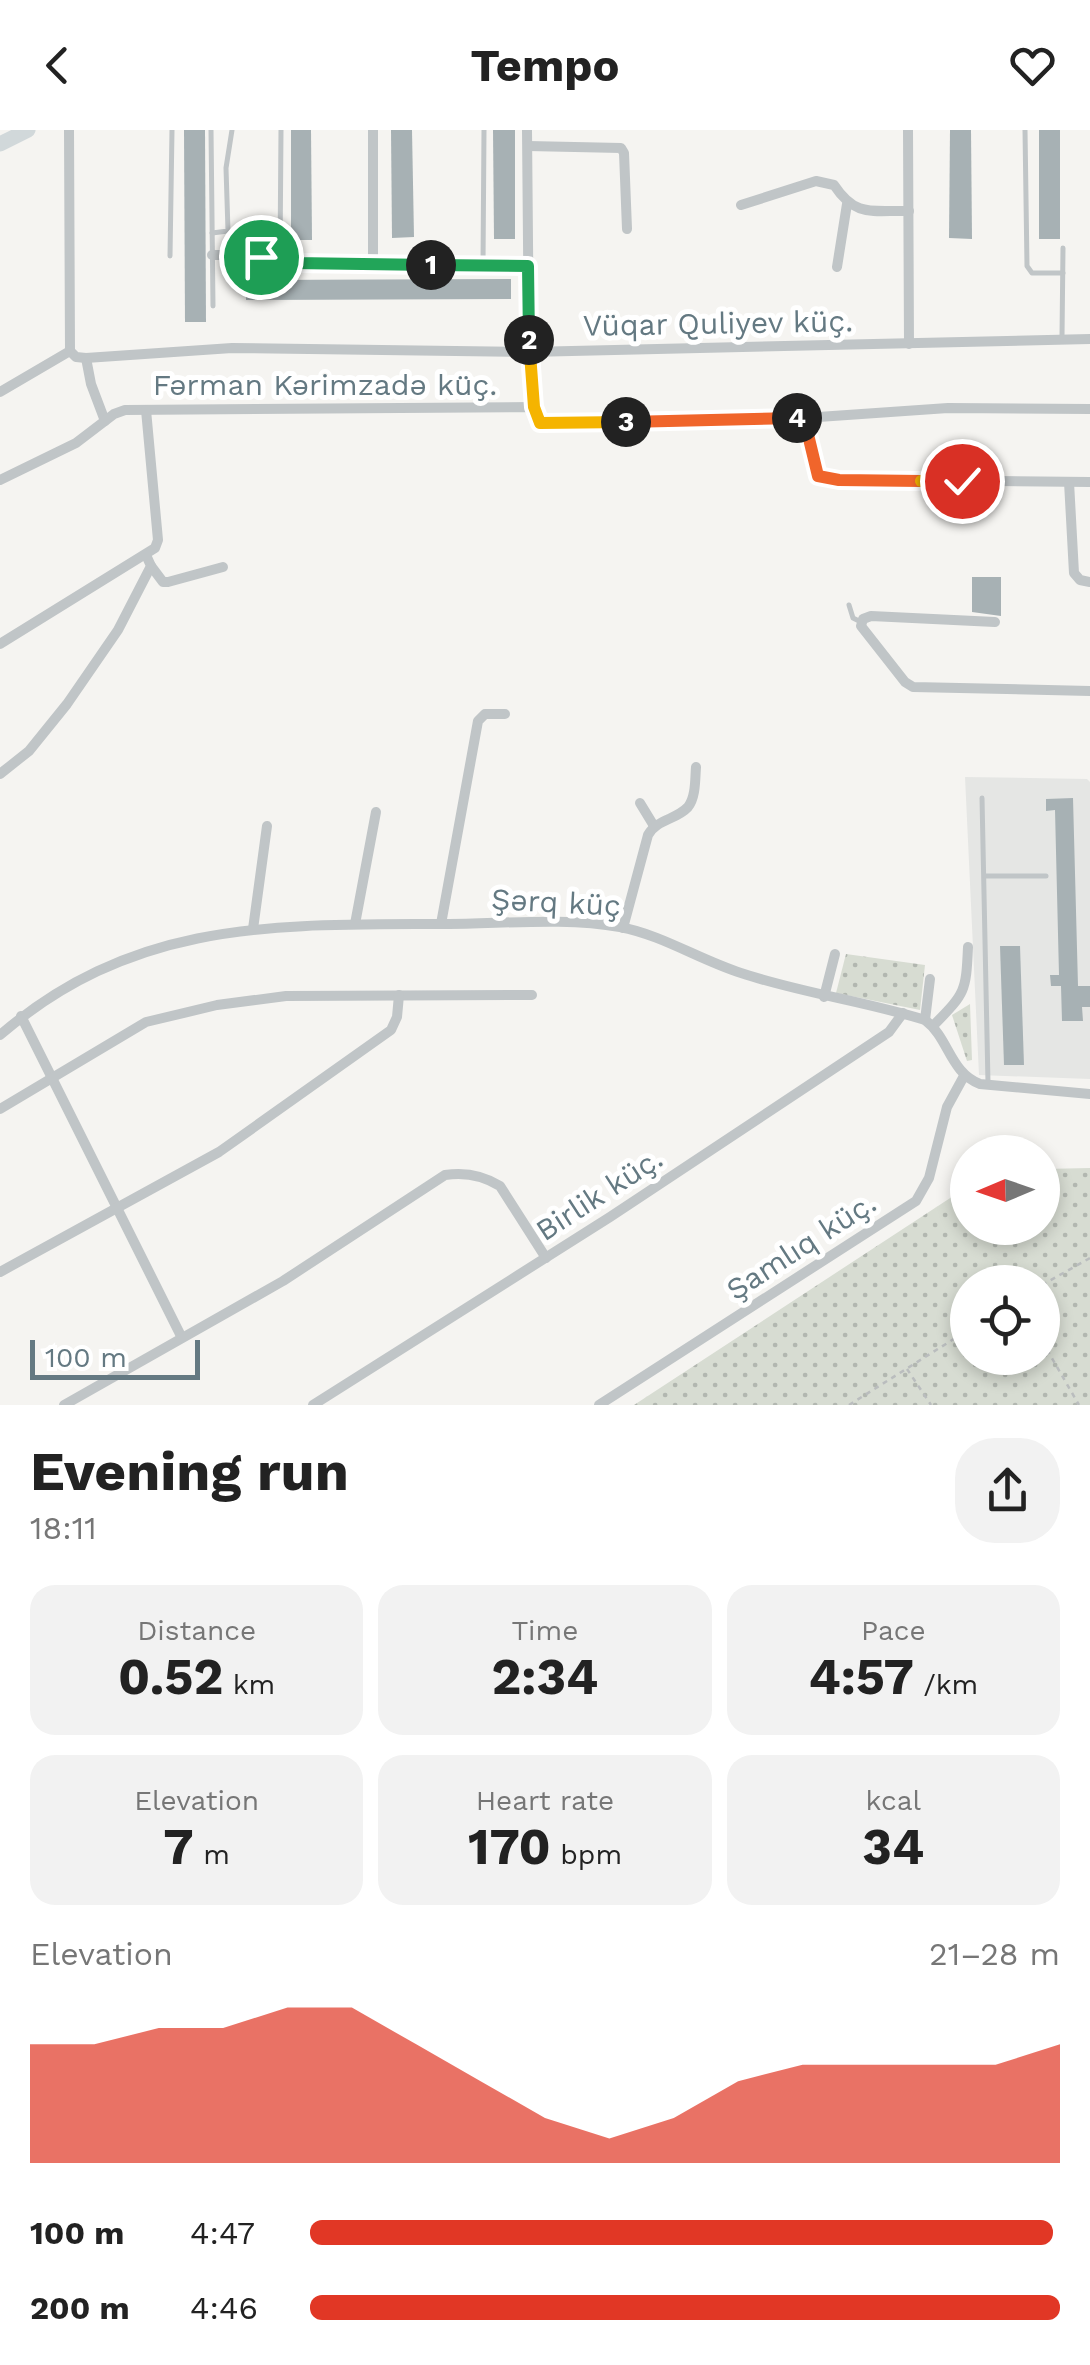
<!DOCTYPE html>
<html lang="en">
<head>
<meta charset="utf-8">
<style>
  body { margin:0; font-family:"Work Sans",sans-serif; background:#f2f2f2; color:#222; height:100vh; display:flex; flex-direction:column; font-size:38px; white-space:nowrap }
  * { box-sizing:border-box; margin:0 }
  p { font-size:32px; color:#767676 }
  .icon { flex:none; width:55px; height:55px; fill:none; stroke:currentColor; stroke-width:2; stroke-linecap:round; stroke-linejoin:round }
  .map { position:relative; height:1275px; overflow:hidden }
  .side { display:flex; flex-direction:column; background:#fff; flex:1 }
  .side>* { flex:none }
  .needle { width:65px; rotate:268deg }
  .controls { position:absolute; left:950px; top:1005px; display:grid; gap:20px }
  .controls a { display:grid; place-items:center; width:110px; height:110px; border-radius:50%; background:#fff; box-shadow:0 5px 15px #0003; font-size:50px }
  .scale { position:absolute; left:30px; bottom:25px; width:170px; box-sizing:border-box; padding-left:10px; border:5px solid #647982; border-top:0; font-size:28px; line-height:35px; white-space:nowrap; color:#647982; -webkit-text-stroke:8px #fff; paint-order:stroke }
  .pin { position:absolute; display:grid; place-items:center; width:85px; height:85px; color:#fff; margin:-42px; border:5px solid #fff; border-radius:50%; box-shadow:0 2px 10px #0007 }
  .km { position:absolute; width:50px; height:50px; margin:-25px; border-radius:50%; background:#222; color:#fff; font-size:28px; line-height:50px; text-align:center }
  .round { display:grid; place-items:center; flex:none; width:105px; height:105px; border-radius:40px; background:#f2f2f2 }
  .overview { display:flex; align-items:center; justify-content:space-between; height:170px; padding:0 30px }
  h1 { font-size:55px; font-weight:700; line-height:75px }
  .stats { display:grid; grid-template-columns:repeat(3,1fr); gap:15px; height:170px; padding:10px 30px }
  .stats div { display:grid; align-content:center; border-radius:25px; background:#f2f2f2; text-align:center }
  .stats b { font-size:50px; font-weight:700 }
  .stats small { font-size:28px; font-weight:400 }
  .stats p { font-size:28px }
  .chart { height:280px; padding:20px 30px }
  .chart p { display:flex; justify-content:space-between }
  .chart svg { width:100%; height:180px; margin-top:10px; fill:#e13725; opacity:.7 }
  ul { padding:0 30px; list-style:none; font-size:32px }
  li { display:grid; grid-template-columns:160px 120px 1fr; align-items:center; height:75px }
  li i { height:25px; border-radius:12px; background:#e13725 }
  header { display:flex; justify-content:space-between; align-items:center; height:130px; padding:0 30px; background:#fff; font-size:45px; font-weight:700 }
  .map>svg:first-child { display:block }
</style>
</head>
<body>
<header><svg class="icon" aria-label="back" viewBox="0 0 24 24"><path d="M15 5l-7 7 7 7"/></svg>Tempo<svg class="icon" aria-label="heart" viewBox="0 0 24 24"><path d="M12 20l-8-8c-3-5 5-10 8-4 3-6 11-1 8 4z"/></svg></header>
<div class="map">
<svg width="1090" height="1275" viewBox="0 0 1090 1275">
  <defs>
    <pattern id="green-dots" width="8" height="8" patternUnits="userSpaceOnUse" patternTransform="scale(2.5)"><rect width="8" height="8" fill="#d7dcd2"/><path d="M2 2h.1M6 6h.1" fill="none" stroke="#b2b7b0" stroke-width="1.8" stroke-linecap="round"/></pattern>
  </defs>
  <rect width="100%" height="100%" fill="#f5f4f1"/>
  <path fill="#e5e6e4" d="M 965,647 L 1087,649 L 1090,652 L 1090,949 L 979,945 Z"/>
  <g fill="url(#green-dots)" fill-rule="evenodd">
    <path d="M 846,824 L 925,835 L 920,880 L 836,863 Z"/>
    <path d="M 970,874 L 972,930 L 967,931 L 952,885 Z"/>
    <path d="M 1090,1038 L 1090,1275 L 634,1275 L 967,1057 L 968,1098 L 1042,1098 L 1043,1039 ZM 1042,1152 L 1042,1228 L 968,1228 L 968,1152 Z"/>
  </g>
  <g fill="#a7b1b4">
    <path d="M 184,0 L 205,0 L 206,192 L 185,192 Z"/>
    <path d="M 291,0 L 311,0 L 312,110 L 291,110 Z"/>
    <path d="M 391,0 L 412,0 L 414,107 L 392,108 Z"/>
    <path d="M 493,0 L 515,0 L 515,109 L 494,109 Z"/>
    <path d="M 950,0 L 971,0 L 972,109 L 949,108 Z"/>
    <rect x="1039" y="0" width="21" height="109"/>
    <path d="M 511,149 L 511,169 L 246,170 L 246,150 Z"/>
    <path d="M 972,447 L 1001,447 L 1001,486 L 972,482 Z"/>
    <path d="M 1073,668 L 1078,856 L 1090,856 L 1090,877 L 1082,877 L 1083,891 L 1062,891 L 1061,856 L 1051,856 L 1050,845 L 1059,845 L 1055,680 L 1046,681 L 1046,669 Z"/>
    <path d="M 1000,816 L 1020,816 L 1024,935 L 1004,935 Z"/>
  </g>
  <g fill="none" stroke-linecap="round" stroke-linejoin="round">
    <g stroke="#babdbe" stroke-width="2.5" stroke-dasharray="5 5" stroke-linecap="butt">
      <path d="M 1042,1155 L 1090,1128"/>
      <path d="M 1042,1211 L 1079,1275"/>
      <path d="M 907,1239 L 931,1275"/>
      <path d="M 849,1275 L 968,1200"/>
    </g>
    <g stroke="#c0c5c7" stroke-width="5">
      <path d="M 211,0 L 213,176"/>
      <path d="M 1025,0 L 1027,136 L 1032,143 L 1063,143"/>
      <path d="M 212,103 L 228,101 L 226,38 L 232,0"/>
      <path d="M 170,126 L 172,0"/>
      <path d="M 280,129 L 281,0"/>
      <path d="M 483,135 L 484,0"/>
      <path d="M 1062,207 L 1063,118"/>
      <path d="M 849,475 L 853,488 L 861,492"/>
      <path d="M 982,668 L 988,953"/>
      <path d="M 985,746 L 1046,746"/>
    </g>
    <g stroke="#c0c5c7" stroke-width="10">
      <path d="M 69,0 L 70,221"/>
      <path d="M 373,0 L 373,135"/>
      <path d="M 527,0 L 529,222 L 534,277"/>
      <path d="M 908,0 L 909,214"/>
      <path d="M 528,16 L 621,18 L 624,23 L 627,99"/>
      <path d="M 741,75 L 816,51 L 834,55 C 856,88 872,80 909,81"/>
      <path d="M 212,125 L 248,125 L 294,133 L 528,136"/>
      <path d="M 837,137 L 847,74"/>
      <path d="M 70,221 L 76,227 L 86,228 L 232,218 L 529,222 L 1090,209"/>
      <path d="M 86,228 L 91,254 L 105,291"/>
      <path d="M 0,262 L 70,221"/>
      <path d="M 804,288 L 815,344 L 827,349 L 1090,352"/>
      <path d="M 0,350 L 76,313 L 114,284 L 125,280 L 534,277 L 540,293 L 547,295 L 804,288 L 948,278 L 1090,279"/>
      <path d="M 1069,352 L 1074,443 L 1080,450 L 1090,452"/>
      <path d="M 151,436 L 163,452 L 168,452 L 223,437"/>
      <path d="M 995,492 L 871,486 L 863,489 L 861,496 L 905,552 L 913,557 L 1090,561"/>
      <path d="M 0,514 L 155,418 L 158,410 L 146,280"/>
      <path d="M 0,644 L 29,621 L 67,574 L 118,500 L 151,436 L 146,425"/>
      <path d="M 640,673 L 654,696"/>
      <path d="M 355,794 L 376,682"/>
      <path d="M 441,794 L 478,591 L 485,584 L 505,584"/>
      <path d="M 623,798 L 648,705 C 657,689 676,690 688,677 C 696,667 695,649 696,637"/>
      <path d="M 253,799 L 267,696"/>
      <path d="M 824,867 L 835,824"/>
      <path d="M 21,886 L 181,1206"/>
      <path d="M 925,890 L 930,849"/>
      <path d="M 933,896 C 965,863 966,863 968,817"/>
      <path d="M 0,905 C 137,788 276,795 445,794 C 502,794 564,787 620,797 C 662,805 700,830 741,843 C 801,863 864,871 925,890 C 949,908 950,943 980,954 L 1090,964"/>
      <path d="M 0,979 L 146,892 L 217,875 L 286,866 L 532,865"/>
      <path d="M 0,1142 L 219,1022 L 391,900 L 397,887 L 399,865"/>
      <path d="M 64,1275 L 283,1151 L 445,1045 C 464,1042 484,1046 500,1056 L 546,1128"/>
      <path d="M 313,1275 L 610,1087 L 889,902 L 903,883"/>
      <path d="M 599,1275 L 916,1071 L 929,1048 L 947,977 L 964,946"/>
    </g>
    <path stroke="#d1d8da" stroke-width="15" d="M 0,14 L 28,0"/>
  </g>
  <g fill="none" stroke-linecap="round" stroke-linejoin="round">
    <g stroke="#fff" stroke-width="20">
      <path id="split-1" d="M 261,127 L 294,133 L 431,135"/>
    </g>
    <g stroke="#fff" stroke-width="20">
      <path id="split-2" d="M 431,135 L 528,136 L 529,210"/>
    </g>
    <g stroke="#fff" stroke-width="20">
      <path id="split-3" d="M 529,210 L 534,277 L 540,293 L 626,292"/>
    </g>
    <g stroke="#fff" stroke-width="20">
      <path id="split-4" d="M 626,292 L 797,288"/>
    </g>
    <g stroke="#fff" stroke-width="20">
      <path id="split-5" d="M 797,288 L 804,288 L 818,346 L 839,350 L 921,351"/>
    </g>
    <g stroke="#fff" stroke-width="20">
      <path id="split-6" d="M 921,351 L 962,351"/>
    </g>
    <use href="#split-1" stroke="#22a559" stroke-width="12"/>
    <use href="#split-2" stroke="#22a559" stroke-width="12"/>
    <use href="#split-3" stroke="#f5b400" stroke-width="12"/>
    <use href="#split-4" stroke="#f0652b" stroke-width="12"/>
    <use href="#split-5" stroke="#f0652b" stroke-width="12"/>
    <use href="#split-6" stroke="#f5b400" stroke-width="12"/>
  </g>
  <g text-anchor="middle" dominant-baseline="central" stroke-width="10" stroke-linejoin="round" paint-order="stroke">
    <g font-size="30" fill="#647982" stroke="#fff">
      <text transform="translate(718 193) rotate(-1)">Vüqar Quliyev küç.</text>
      <text x="325" y="254">Fərman Kərimzadə küç.</text>
      <text transform="translate(556 772) rotate(3)">Şərq küç</text>
      <text transform="translate(599 1064) rotate(-33)">Birlik küç.</text>
      <text transform="translate(801 1116) rotate(-33)">Şamlıq küç.</text>
    </g>
  </g>
</svg>
<div class="controls">
<a><svg class="needle" viewBox="-14 -14 28 28"><path d="M0-13l5 13h-10z" fill="#e53935"/><path d="M0 13l5-13h-10z" fill="#767676"/></svg></a>
<a><svg class="icon" aria-label="locate" viewBox="0 0 24 24"><circle cx="12" cy="12" r="6"/><path d="M12 2v4M12 18v4M2 12h4M18 12h4"/></svg></a>
</div>
<div class="scale">100 m</div>
<div class="pin" style="left:261px;top:127px;background:#1e9e55"><svg class="icon" aria-label="arrive" viewBox="0 0 24 24"><path d="M6 21V4h12l-3 4 3 4H6"/></svg></div>
<div class="pin" style="left:962px;top:351px;background:#d93025"><svg class="icon" aria-label="check" viewBox="0 0 24 24"><path d="M5 12l5 5 9-10"/></svg></div>
<b class="km" style="left:431px;top:135px">1</b>
<b class="km" style="left:529px;top:210px">2</b>
<b class="km" style="left:626px;top:292px">3</b>
<b class="km" style="left:797px;top:288px">4</b>
</div>
<section class="side">
<div class="overview"><div><h1>Evening run</h1><p>18:11</p></div><a class="round"><svg class="icon" aria-label="share" viewBox="0 0 24 24"><path d="M12 15V3M7 8l5-5 5 5M5 13v7h14v-7"/></svg></a></div>
<div class="stats">
<div><p>Distance</p><b>0.52<small> km</small></b></div>
<div><p>Time</p><b>2:34</b></div>
<div><p>Pace</p><b>4:57<small> /km</small></b></div>
</div>
<div class="stats">
<div><p>Elevation</p><b>7<small> m</small></b></div>
<div><p>Heart rate</p><b>170<small> bpm</small></b></div>
<div><p>kcal</p><b>34</b></div>
</div>
<div class="chart"><p><span>Elevation</span>21–28 m</p>
<svg viewBox="0 0 160 44" preserveAspectRatio="none"><path d="M0 44V15L10 15L20 11L30 11L40 6L50 6L60 15L70 24L80 33L90 38L100 33L110 24L120 20L130 20L140 20L150 20L160 15V44z"/></svg>
</div>
<ul>
<li><b>100 m</b>4:47<i style="width:99%"></i></li>
<li><b>200 m</b>4:46<i style="width:100%"></i></li>
</ul>
</section>
</body>
</html>
